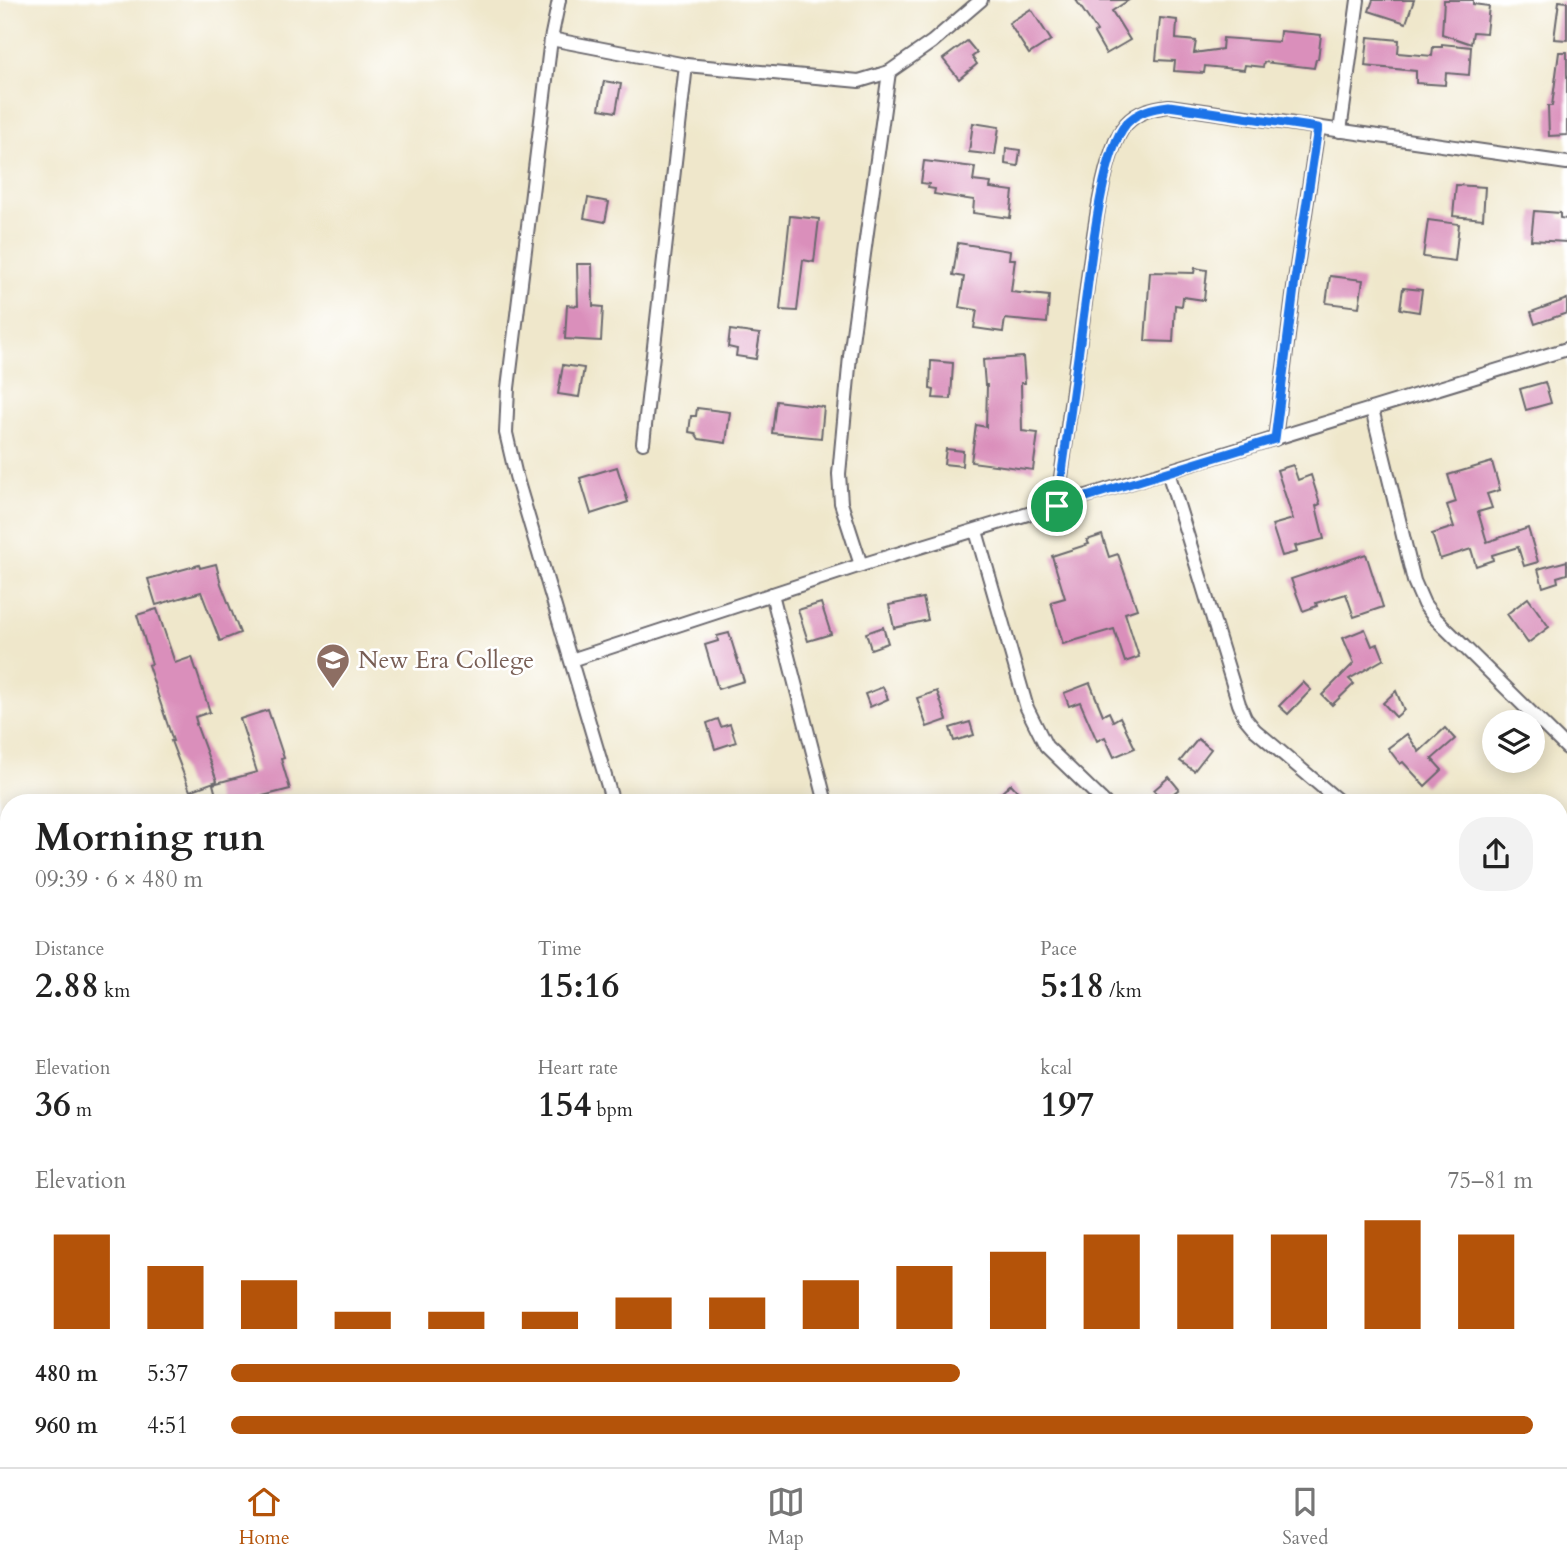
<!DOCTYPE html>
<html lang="en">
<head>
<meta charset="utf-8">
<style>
  body { margin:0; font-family:Cardo,serif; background:#f2f2f2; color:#222; height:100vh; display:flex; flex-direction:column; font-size:26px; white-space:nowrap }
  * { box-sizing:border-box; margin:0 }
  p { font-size:23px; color:#767676 }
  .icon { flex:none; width:38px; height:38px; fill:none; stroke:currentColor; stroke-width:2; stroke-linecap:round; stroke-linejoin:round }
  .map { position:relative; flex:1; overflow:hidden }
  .panel { position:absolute; left:0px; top:794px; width:1568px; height:674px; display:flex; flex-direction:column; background:#fff; border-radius:28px 28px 0 0; box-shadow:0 4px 18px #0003 }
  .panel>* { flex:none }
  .controls { position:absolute; left:1482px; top:710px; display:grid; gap:14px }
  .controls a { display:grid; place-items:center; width:63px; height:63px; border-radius:50%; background:#fff; box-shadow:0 4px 18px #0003; font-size:35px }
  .pin { position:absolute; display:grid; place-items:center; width:60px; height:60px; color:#fff; margin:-30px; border:4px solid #fff; border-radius:50%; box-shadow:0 2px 7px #0007 }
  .round { display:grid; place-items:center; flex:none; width:74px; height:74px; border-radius:28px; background:#f2f2f2 }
  .summary { display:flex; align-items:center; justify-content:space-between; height:119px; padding:0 35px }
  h1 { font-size:38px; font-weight:700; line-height:52px }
  .stats { display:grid; grid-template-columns:repeat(3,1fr); gap:10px; height:119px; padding:7px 35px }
  .stats div { display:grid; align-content:center }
  .stats b { font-size:35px; font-weight:700 }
  .stats small { font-size:19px; font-weight:400 }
  .stats p { font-size:19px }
  .chart { height:196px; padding:14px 35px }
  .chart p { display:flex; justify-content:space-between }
  .chart svg { width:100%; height:126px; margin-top:7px; stroke:#b45309; stroke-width:6 }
  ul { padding:0 35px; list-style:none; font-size:23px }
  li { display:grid; grid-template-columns:112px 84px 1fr; align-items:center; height:52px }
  li i { height:18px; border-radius:9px; background:#b45309 }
  .menu { display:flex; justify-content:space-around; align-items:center; height:98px; border-top:2px solid #e0e0e0; background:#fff; font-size:19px; color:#767676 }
  .menu a { display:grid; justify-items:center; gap:4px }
  .menu .active { color:#b45309 }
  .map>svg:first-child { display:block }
</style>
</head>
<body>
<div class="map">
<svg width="1567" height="1467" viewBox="0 0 1567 1467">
  <rect width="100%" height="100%" fill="#fff"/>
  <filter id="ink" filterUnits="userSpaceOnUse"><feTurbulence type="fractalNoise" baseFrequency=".0143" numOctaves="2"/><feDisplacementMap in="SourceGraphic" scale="14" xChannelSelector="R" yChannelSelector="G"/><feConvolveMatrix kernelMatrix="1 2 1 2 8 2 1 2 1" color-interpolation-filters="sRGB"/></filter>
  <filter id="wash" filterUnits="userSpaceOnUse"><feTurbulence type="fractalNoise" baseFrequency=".00686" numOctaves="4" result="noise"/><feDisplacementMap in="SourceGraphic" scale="28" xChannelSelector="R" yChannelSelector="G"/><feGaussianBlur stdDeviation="1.57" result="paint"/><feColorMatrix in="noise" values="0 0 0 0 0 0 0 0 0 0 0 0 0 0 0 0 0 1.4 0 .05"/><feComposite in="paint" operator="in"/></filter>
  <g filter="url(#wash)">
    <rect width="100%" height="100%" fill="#efe7cb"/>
    <g id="blocks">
      <g fill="#da8fbb">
        <path d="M 1076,0 L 1129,0 L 1112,11 L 1130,40 L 1106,54 L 1094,33 L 1097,31 Z"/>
        <path d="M 1373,0 L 1414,0 L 1406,23 L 1369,11 Z"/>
        <path d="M 1444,0 L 1473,0 L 1473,4 L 1489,6 L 1486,33 L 1473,32 L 1471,44 L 1442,34 Z"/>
        <path d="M 1559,1 L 1567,2 L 1567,40 L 1554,39 Z"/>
        <path d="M 1031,9 L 1051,40 L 1029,54 L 1009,23 Z"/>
        <path d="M 1160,18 L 1177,20 L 1176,39 L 1196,41 L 1194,53 L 1222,49 L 1223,38 L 1279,42 L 1280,31 L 1321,35 L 1318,59 L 1316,59 L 1314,68 L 1264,62 L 1263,67 L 1245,65 L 1244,70 L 1205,66 L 1204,73 L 1174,71 L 1175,61 L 1156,60 Z"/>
        <path d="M 1368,37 L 1399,40 L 1398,53 L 1432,56 L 1433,47 L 1442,47 L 1442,44 L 1471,47 L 1469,75 L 1446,73 L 1445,85 L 1416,83 L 1416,71 L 1365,66 Z"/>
        <path d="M 967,41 L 977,53 L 972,57 L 977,64 L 959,79 L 943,59 Z"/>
        <path d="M 1559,52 L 1567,52 L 1567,135 L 1549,136 L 1548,106 L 1552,106 Z"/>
        <path d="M 604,81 L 621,84 L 616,112 L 599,109 Z"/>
        <path d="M 973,123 L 999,127 L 995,155 L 969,152 Z"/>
        <path d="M 1006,148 L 1020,150 L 1018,166 L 1005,164 Z"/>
        <path d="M 924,161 L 975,167 L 973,181 L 991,183 L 990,188 L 1013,191 L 1010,218 L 973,213 L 974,200 L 934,194 L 935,189 L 928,188 L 929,184 L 921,183 Z"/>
        <path d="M 1456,185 L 1485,187 L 1483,219 L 1453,216 Z"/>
        <path d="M 588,198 L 609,202 L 605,222 L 584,218 Z"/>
        <path d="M 1534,211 L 1560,213 L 1560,218 L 1567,219 L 1567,242 L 1531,240 Z"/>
        <path d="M 790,216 L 819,219 L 814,262 L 803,260 L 797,311 L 780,310 Z"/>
        <path d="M 1428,220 L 1459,224 L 1455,261 L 1423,257 Z"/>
        <path d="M 958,243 L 1010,251 L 1009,259 L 1015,259 L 1011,292 L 1049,296 L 1047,323 L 1005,319 L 1003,332 L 974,328 L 977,310 L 959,307 L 964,277 L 953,275 Z"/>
        <path d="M 577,264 L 592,264 L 593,306 L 603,307 L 601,341 L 565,339 L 567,305 L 578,306 Z"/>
        <path d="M 1195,268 L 1207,270 L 1204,300 L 1183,297 L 1182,306 L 1175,305 L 1173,342 L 1145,341 L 1150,272 L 1194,273 Z"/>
        <path d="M 1330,276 L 1363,280 L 1359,307 L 1326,303 Z"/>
        <path d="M 1403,288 L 1422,290 L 1419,312 L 1400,309 Z"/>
        <path d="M 1567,299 L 1567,313 L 1535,324 L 1531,312 Z"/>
        <path d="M 730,330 L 760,334 L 756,359 L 736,356 L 737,349 L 728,347 Z"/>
        <path d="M 1023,357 L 1025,383 L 1021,383 L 1022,431 L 1038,433 L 1033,470 L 971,462 L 976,425 L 986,427 L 987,385 L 985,385 L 983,360 Z"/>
        <path d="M 931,361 L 953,363 L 951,399 L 933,398 L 934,390 L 930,389 Z"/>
        <path d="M 563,365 L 584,368 L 579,397 L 558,394 Z"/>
        <path d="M 1545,382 L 1551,403 L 1526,410 L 1520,389 Z"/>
        <path d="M 776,401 L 824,407 L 821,438 L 772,433 Z"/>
        <path d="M 697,408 L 730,412 L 726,443 L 699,439 L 695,433 L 689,432 L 691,416 L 696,416 Z"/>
        <path d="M 946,449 L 963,451 L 962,466 L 944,464 Z"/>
        <path d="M 1492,462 L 1500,490 L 1487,494 L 1492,508 L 1478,512 L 1487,542 L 1528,528 L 1538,562 L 1524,566 L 1518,547 L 1492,555 L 1493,560 L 1476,566 L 1471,549 L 1440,559 L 1432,534 L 1454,527 L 1447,505 L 1456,502 L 1448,475 Z"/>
        <path d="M 1293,465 L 1298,480 L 1311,475 L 1320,504 L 1316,506 L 1324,539 L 1295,546 L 1297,552 L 1282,556 L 1272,525 L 1293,519 L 1277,470 Z"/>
        <path d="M 617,467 L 628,502 L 591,514 L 580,478 Z"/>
        <path d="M 1102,535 L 1109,557 L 1118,554 L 1137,609 L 1125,613 L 1139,657 L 1125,662 L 1114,629 L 1063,644 L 1051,602 L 1065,598 L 1052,556 L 1089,544 L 1087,540 Z"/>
        <path d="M 1366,554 L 1383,607 L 1354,617 L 1346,594 L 1316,603 L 1317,606 L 1303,611 L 1291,579 Z"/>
        <path d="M 1567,561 L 1567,574 L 1557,577 L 1558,582 L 1543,587 L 1538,569 Z"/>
        <path d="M 216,564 L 221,584 L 240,633 L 220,641 L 201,592 L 156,605 L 148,579 L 199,565 L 200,568 Z"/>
        <path d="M 923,598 L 928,620 L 894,628 L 889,605 Z"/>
        <path d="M 1528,598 L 1549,627 L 1528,643 L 1507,614 Z"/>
        <path d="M 821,603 L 831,634 L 808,641 L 798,610 Z"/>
        <path d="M 157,609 L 175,663 L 192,657 L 210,712 L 195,717 L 197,724 L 196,724 L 217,781 L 190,791 L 171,741 L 173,741 L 148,665 L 152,664 L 137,615 Z"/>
        <path d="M 883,627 L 888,643 L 871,649 L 866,633 Z"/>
        <path d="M 1365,629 L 1372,646 L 1378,644 L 1384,659 L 1349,679 L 1354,684 L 1332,705 L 1322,695 L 1354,663 L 1343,638 Z"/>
        <path d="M 729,633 L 744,681 L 718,689 L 705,645 L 718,641 L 717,636 Z"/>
        <path d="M 1303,682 L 1311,690 L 1288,714 L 1279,706 Z"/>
        <path d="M 1090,683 L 1103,715 L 1109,712 L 1113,721 L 1120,717 L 1135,748 L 1114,757 L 1105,737 L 1097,741 L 1080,702 L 1069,706 L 1064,693 Z"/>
        <path d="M 883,687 L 888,699 L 870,707 L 865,694 Z"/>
        <path d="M 937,691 L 947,720 L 927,727 L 917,698 Z"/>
        <path d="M 1396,691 L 1404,710 L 1396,717 L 1383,703 Z"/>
        <path d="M 268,710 L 284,758 L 281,759 L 290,789 L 236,803 L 218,803 L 213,784 L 257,772 L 240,719 Z"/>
        <path d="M 718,719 L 721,727 L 730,724 L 736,742 L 715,749 L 707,723 Z"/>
        <path d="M 970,722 L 974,735 L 954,741 L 950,728 Z"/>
        <path d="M 1445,728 L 1455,739 L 1432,759 L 1442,770 L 1425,786 L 1403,762 L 1400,764 L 1388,748 L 1407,734 L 1419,752 Z"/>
        <path d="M 1198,739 L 1211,749 L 1194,771 L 1180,761 Z"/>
        <path d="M 1169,777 L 1179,789 L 1164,801 L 1154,790 Z"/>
        <path d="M 1011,784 L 1022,796 L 1015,803 L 990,803 Z"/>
      </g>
    </g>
  </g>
  <g filter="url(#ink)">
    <use href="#blocks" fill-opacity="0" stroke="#6a676d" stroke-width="2"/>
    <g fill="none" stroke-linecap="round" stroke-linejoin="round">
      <g stroke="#6a676d" stroke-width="16">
        <g id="minor">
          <path d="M 559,0 L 551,39 L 508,388 L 506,433 L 516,476 L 613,803"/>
          <path d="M 551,39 L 686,65 L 859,81 L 889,72 L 932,42 L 981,0"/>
          <path d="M 1340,131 L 1358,0"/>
          <path d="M 1372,409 L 1414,581 L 1424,604 L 1434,617 L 1567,748"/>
          <path d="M 1275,439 L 1295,280 L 1318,128"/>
          <path d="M 643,443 L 686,65"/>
          <path d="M 1168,472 L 1239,704 L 1245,718 L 1255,730 L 1341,803"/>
          <path d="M 1057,506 C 1066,440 1075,375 1084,310 C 1090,267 1100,154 1126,124 C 1138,111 1153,108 1169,106 L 1567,163"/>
          <path d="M 976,531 L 1027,708 L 1046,746 L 1105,803"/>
          <path d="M 861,565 L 841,503 L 839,474 L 850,356 L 889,72"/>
          <path d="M 772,594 L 826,803"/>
          <path d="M 571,660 L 861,565 L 1567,349"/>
          <path d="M 1559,1177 L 1567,1174"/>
          <path d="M 838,1460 L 843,1467"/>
          <path d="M 1094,1460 L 1097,1467"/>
          <path d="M 1298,1460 L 1301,1467"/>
          <path d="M 1502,1460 L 1504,1467"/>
        </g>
      </g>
      <use href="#minor" stroke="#fff" stroke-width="12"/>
    </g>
  </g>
  <g fill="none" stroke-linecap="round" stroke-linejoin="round" filter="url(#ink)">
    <g stroke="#fff" stroke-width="14">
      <path id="route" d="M 1169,106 L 1318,128 L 1295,280 L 1275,439 L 1057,506 C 1067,439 1076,372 1085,305 C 1091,263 1101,154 1126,124 C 1138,111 1153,108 1169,106 Z"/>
    </g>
    <use href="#route" stroke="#1a73e8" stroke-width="9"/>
  </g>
  <defs>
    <g id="school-pin" transform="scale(1.75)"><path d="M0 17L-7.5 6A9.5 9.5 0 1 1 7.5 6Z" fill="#8d6e63" stroke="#fff"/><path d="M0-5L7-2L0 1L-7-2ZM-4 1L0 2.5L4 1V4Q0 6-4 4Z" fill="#fff"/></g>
  </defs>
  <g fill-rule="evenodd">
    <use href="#school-pin" x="333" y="660"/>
  </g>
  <g text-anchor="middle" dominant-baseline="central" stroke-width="5" stroke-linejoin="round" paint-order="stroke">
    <g font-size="24" fill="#785e54" stroke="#fff" text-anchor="start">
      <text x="358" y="660">New Era College</text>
    </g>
  </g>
</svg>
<div class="controls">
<a><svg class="icon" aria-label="layers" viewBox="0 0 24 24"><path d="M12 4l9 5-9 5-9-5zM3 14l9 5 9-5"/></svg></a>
</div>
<div class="pin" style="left:1057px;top:506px;background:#1e9e55"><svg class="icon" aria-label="arrive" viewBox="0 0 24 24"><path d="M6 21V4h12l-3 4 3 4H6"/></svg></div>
<section class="panel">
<div class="summary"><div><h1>Morning run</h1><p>09:39 · 6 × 480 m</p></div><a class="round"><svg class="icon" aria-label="share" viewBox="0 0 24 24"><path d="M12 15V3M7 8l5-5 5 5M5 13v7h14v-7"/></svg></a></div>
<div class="stats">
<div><p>Distance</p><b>2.88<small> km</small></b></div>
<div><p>Time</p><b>15:16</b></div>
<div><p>Pace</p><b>5:18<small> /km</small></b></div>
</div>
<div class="stats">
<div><p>Elevation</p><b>36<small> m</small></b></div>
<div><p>Heart rate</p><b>154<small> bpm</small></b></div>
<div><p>kcal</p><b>197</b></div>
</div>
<div class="chart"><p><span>Elevation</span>75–81 m</p>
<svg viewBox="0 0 160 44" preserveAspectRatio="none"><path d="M5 44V11M15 44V22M25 44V27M35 44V38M45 44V38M55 44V38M65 44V33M75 44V33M85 44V27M95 44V22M105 44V17M115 44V11M125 44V11M135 44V11M145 44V6M155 44V11"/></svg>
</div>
<ul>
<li><b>480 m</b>5:37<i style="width:56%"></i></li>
<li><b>960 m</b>4:51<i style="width:100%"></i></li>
</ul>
</section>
</div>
<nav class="menu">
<a class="active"><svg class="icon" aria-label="home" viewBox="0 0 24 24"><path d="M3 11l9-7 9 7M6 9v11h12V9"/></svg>Home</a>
<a><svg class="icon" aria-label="map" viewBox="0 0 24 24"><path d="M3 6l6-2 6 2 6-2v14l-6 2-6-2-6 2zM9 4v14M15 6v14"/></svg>Map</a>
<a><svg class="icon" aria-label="saved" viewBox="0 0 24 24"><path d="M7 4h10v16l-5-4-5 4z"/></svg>Saved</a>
</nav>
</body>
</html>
